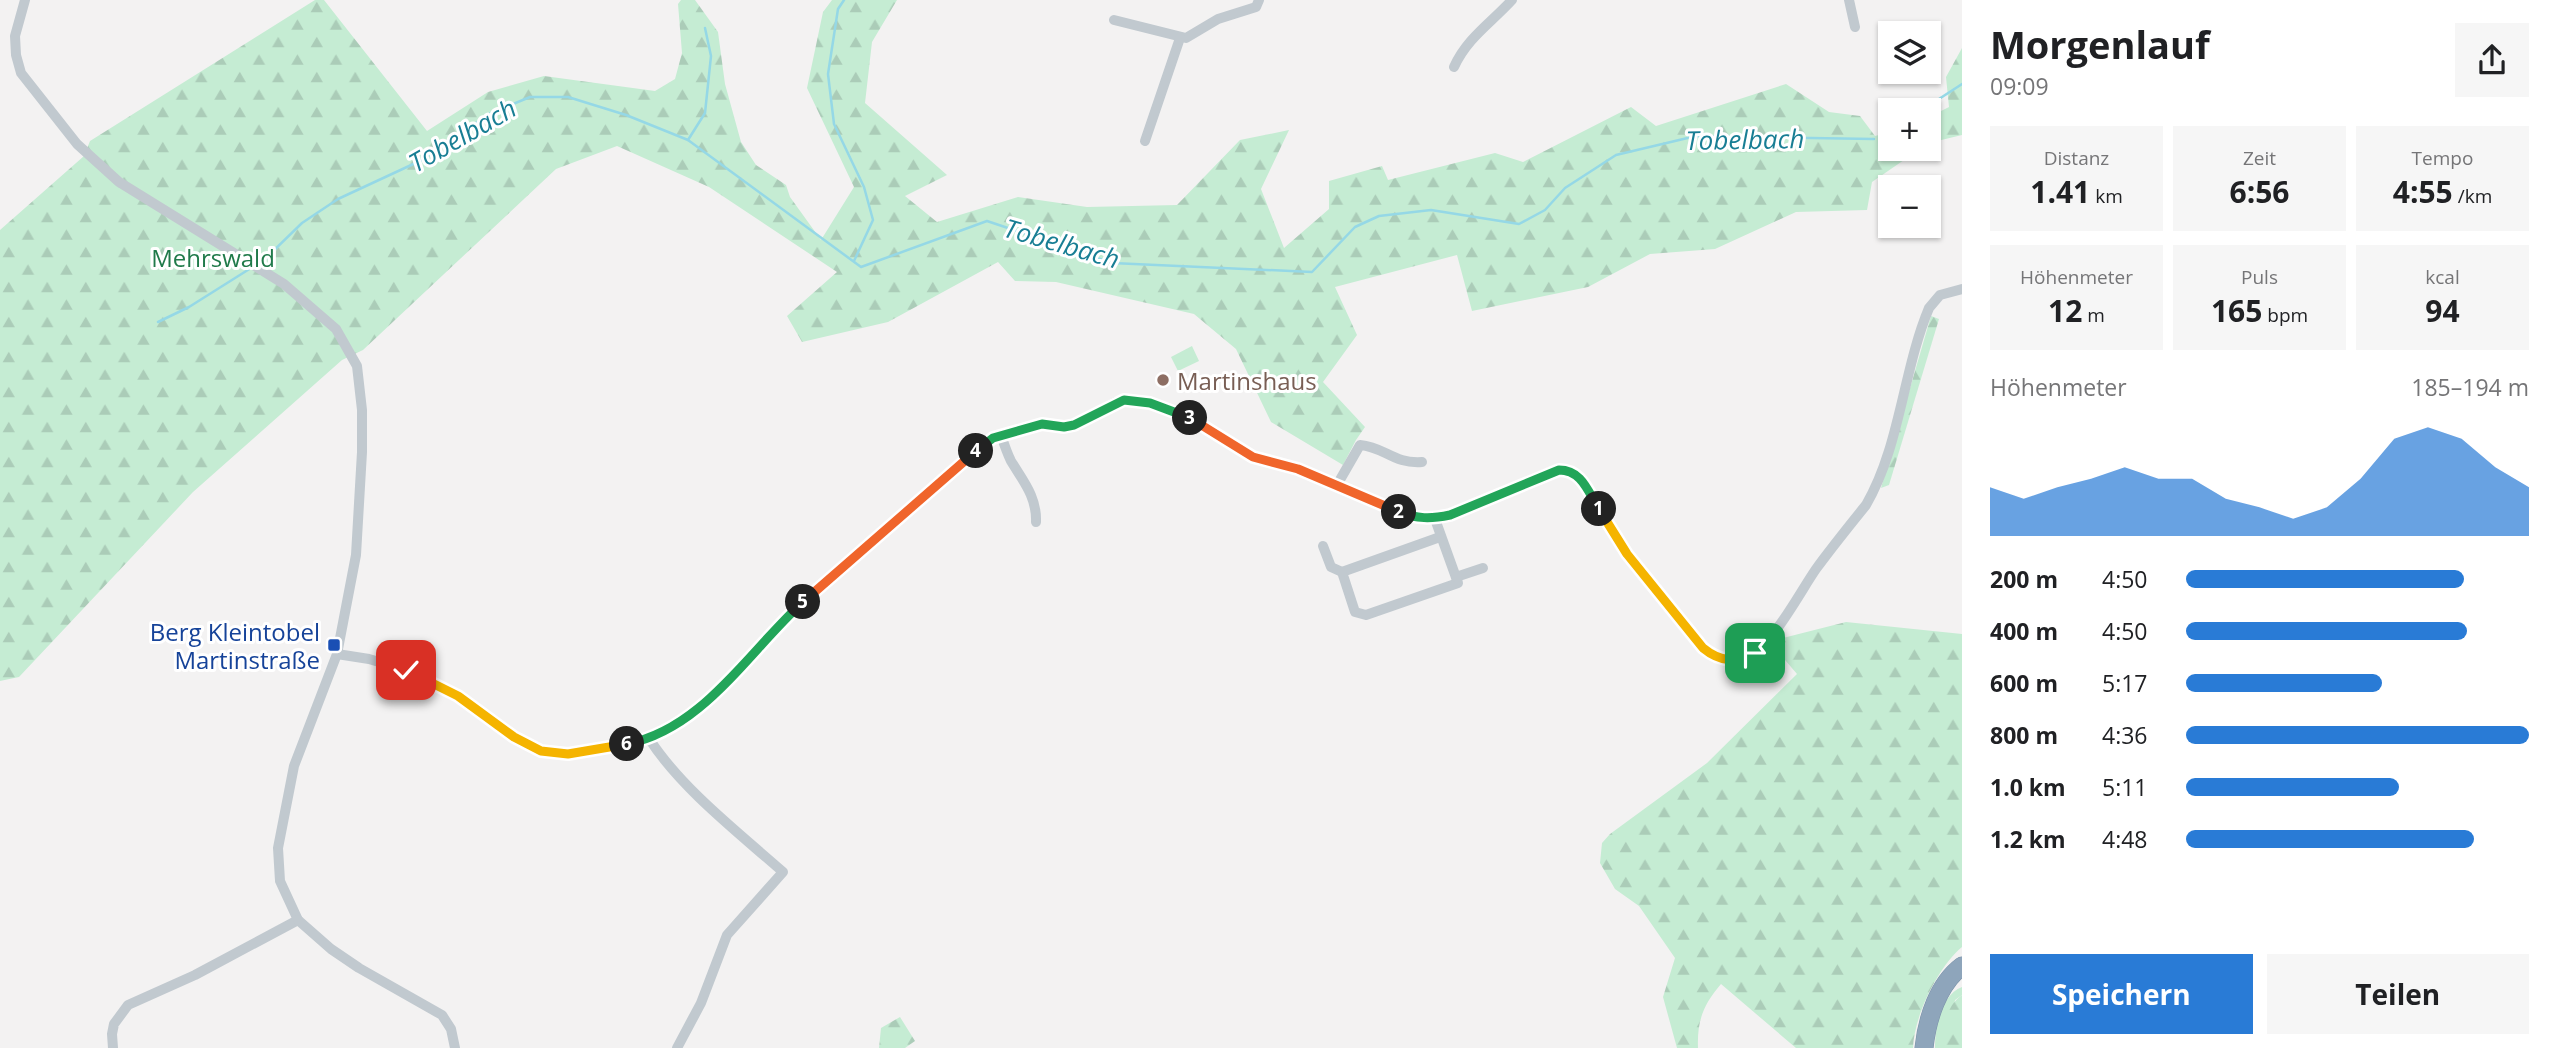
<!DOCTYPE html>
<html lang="de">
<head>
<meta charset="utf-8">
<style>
  body { margin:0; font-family:"Open Sans",sans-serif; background:#f6f6f6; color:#202124; height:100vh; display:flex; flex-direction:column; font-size:26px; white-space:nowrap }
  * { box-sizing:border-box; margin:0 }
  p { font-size:23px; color:#757577 }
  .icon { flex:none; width:38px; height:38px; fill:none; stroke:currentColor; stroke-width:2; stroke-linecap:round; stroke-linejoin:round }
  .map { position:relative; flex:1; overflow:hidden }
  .drawer { display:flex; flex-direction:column; background:#fff; width:595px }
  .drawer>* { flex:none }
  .fabs { position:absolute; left:1878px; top:21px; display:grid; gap:14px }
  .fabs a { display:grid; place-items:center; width:63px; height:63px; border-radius:0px; background:#fff; box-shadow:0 2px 5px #0004; font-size:35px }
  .pin { position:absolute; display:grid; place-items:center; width:60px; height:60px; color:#fff; margin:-30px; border-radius:14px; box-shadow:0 4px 10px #0006 }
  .km { position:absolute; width:35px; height:35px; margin:-18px; border-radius:50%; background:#222; color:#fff; font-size:19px; line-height:35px; text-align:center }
  .round { display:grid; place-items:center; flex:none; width:74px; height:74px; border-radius:0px; background:#f6f6f6 }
  .headline { display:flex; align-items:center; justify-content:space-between; height:119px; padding:0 28px }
  h1 { font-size:38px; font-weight:700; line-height:52px }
  .metrics { display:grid; grid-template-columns:repeat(3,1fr); gap:10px; height:119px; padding:7px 28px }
  .metrics div { display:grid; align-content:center; border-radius:0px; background:#f6f6f6; text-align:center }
  .metrics b { font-size:30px; font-weight:700 }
  .metrics small { font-size:19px; font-weight:400 }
  .metrics p { font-size:19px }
  .chart { height:196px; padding:14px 28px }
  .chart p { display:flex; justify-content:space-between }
  .chart svg { width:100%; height:126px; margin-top:7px; fill:#297bd6; opacity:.7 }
  .action { display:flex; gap:14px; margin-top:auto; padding:14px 28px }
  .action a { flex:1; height:80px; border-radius:0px; background:#297bd6; color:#fff; font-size:28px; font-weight:700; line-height:80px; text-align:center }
  .action a+a { background:#f6f6f6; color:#202124 }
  ul { padding:0 28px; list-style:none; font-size:23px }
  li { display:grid; grid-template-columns:112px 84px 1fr; align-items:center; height:52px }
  li i { height:18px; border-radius:9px; background:#297bd6 }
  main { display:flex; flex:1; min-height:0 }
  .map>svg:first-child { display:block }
</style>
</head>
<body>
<main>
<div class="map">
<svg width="1962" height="1048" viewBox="0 0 1962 1048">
  <defs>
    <pattern id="forest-firs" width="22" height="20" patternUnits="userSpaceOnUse" patternTransform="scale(1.75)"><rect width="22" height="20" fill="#c5ecd3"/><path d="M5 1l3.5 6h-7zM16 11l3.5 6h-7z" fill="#abccb8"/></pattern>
  </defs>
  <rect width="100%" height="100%" fill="#f3f2f2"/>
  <g fill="#c5ecd3">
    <path d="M 1192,346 L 1199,361 L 1178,371 L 1171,357 Z"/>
    <path d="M 1962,987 L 1962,995 L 1955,1000 L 1945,1048 L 1935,1048 C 1935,1027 1941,995 1962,987 Z"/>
  </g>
  <g fill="url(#forest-firs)">
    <path d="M 315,0 L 324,0 L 427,131 L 488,92 L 544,76 L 655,91 L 675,79 L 682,53 L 678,4 L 681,0 L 695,0 L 718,32 L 725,84 L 741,142 L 756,165 L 786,185 L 790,197 L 821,240 L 854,187 L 807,88 L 823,12 L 832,0 L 897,0 L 872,42 L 865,103 L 947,175 L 905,196 L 937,222 L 1018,197 L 1087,207 L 1177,205 L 1240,140 L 1289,130 L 1261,189 L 1284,248 L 1329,209 L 1329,181 L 1382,166 L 1388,180 L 1495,153 L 1523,162 L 1631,107 L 1656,126 L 1786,84 L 1829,112 L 1860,116 L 1875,136 L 1890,132 L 1890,149 L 1920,149 L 1872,182 L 1867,210 L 1796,212 L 1715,249 L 1650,254 L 1588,287 L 1472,311 L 1457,255 L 1335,287 L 1357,335 L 1323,382 L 1365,427 L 1356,440 L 1343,465 L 1271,422 L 1236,349 L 1194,314 L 1056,282 L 1015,281 L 998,262 L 888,322 L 802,342 L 787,316 L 837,272 L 709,187 L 617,146 L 556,169 L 363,350 L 342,360 L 193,492 L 19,677 L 0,681 L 0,230 L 84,156 L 90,141 Z"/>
    <path d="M 1962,48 L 1962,135 L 1929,143 L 1929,117 L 1949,107 L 1946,77 Z"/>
    <path d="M 1931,316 L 1939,319 L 1889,485 L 1881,488 Z"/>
    <path d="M 1846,622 L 1962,634 L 1962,947 C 1938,967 1914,1016 1913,1048 L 1796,1048 L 1721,984 C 1703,1005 1697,1021 1698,1048 L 1677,1048 L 1663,997 L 1675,958 L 1639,906 L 1615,889 L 1600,863 L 1602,843 L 1610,834 L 1707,763 L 1797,674 L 1774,647 L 1779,639 Z"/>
    <path d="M 1962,995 L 1962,1048 L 1945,1048 C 1946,1027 1943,1009 1962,995 Z"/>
    <path d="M 900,1017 L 915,1041 L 905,1048 L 879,1048 L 881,1028 Z"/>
  </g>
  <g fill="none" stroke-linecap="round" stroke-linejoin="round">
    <g stroke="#95d8e6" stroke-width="2.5">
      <path d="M 844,0 L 838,9 L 828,74 L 834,124 L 864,187 L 873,220 L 854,261"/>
      <path d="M 1922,110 L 1962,84"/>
      <path d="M 1889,134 L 1890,133"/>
      <path d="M 688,140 L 705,113 L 711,56 L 705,28"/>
      <path d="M 265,259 L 302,223 L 338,199 L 422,160 L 489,114 L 530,97 L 568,97 L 626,115 L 688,140 L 861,267 L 987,221 L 1112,263 L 1312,272 L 1355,227 L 1379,216 L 1431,210 L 1519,224 L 1545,210 L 1565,188 L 1616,155 L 1696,136 L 1874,139"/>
      <path d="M 158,322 L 189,307 L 251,268"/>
    </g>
    <g stroke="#7991a7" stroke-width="19">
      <path id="highway" d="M 1924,1048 C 1927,1019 1938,984 1962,966"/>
    </g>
    <g stroke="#c1c9cf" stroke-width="10">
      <path d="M 25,0 L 15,36 L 16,55 L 21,73 L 77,144 L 119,182 L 284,284 L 336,329 L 357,366 L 362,410 L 362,452 L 356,555 L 337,654 L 294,766 L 278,848 L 280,881 L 298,920 L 195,975 L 128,1005 L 114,1024 L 112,1034 L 113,1048"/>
      <path d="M 1849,0 L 1855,27"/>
      <path d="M 1114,20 L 1186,38 L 1218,19 L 1256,7 L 1259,0"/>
      <path d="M 1454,67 C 1467,38 1491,23 1512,0"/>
      <path d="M 1145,141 L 1180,38"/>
      <path d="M 1001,435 C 1004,444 1007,453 1011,461 C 1023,481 1037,497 1036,522"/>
      <path d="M 1337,485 L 1360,445 C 1385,447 1393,464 1422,462"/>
      <path d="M 1435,519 L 1458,583 L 1366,615 L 1355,612 L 1342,572 L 1440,537"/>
      <path d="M 1323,546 L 1331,567 L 1342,572"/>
      <path d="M 1456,577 L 1483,568"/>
      <path d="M 337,654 L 369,659 L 406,670 L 458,696 L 514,737 L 541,751 L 568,754 L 650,740 L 700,708 L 792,612 L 985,443 L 993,438 L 1038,425 L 1064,427 L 1074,425 L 1116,402 L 1131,400 L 1150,403 L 1175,411 L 1202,424 L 1253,457 L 1298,469 L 1418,518 L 1435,519 L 1450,515 L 1550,472 C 1562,469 1571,470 1581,478 L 1627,554 L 1703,648 C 1716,659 1732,665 1748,657 C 1772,646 1800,592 1816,569 C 1832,547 1849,526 1866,505 C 1900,447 1903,370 1929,308 L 1940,295 L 1962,289"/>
      <path d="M 650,740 C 682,789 739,833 783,872 L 727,935 L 701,1003 L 677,1048"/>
      <path d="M 298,920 L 331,949 L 359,968 L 442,1015 L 451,1029 L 455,1048"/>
    </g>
    <use href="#highway" stroke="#8ea5bb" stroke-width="18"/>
  </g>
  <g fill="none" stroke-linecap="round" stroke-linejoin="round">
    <g stroke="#fff" stroke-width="14">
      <path id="split-1" d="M 1599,509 L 1627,554 L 1703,648 C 1720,662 1736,663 1755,653"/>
    </g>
    <g stroke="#fff" stroke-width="14">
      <path id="split-2" d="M 1399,512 C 1417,519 1431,519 1450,515 L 1559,470 C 1582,470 1588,492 1599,509"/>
    </g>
    <g stroke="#fff" stroke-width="14">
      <path id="split-3" d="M 1190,418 L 1253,457 L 1298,469 L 1399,512"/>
    </g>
    <g stroke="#fff" stroke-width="14">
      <path id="split-4" d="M 976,451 L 993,438 L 1042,424 L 1064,427 L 1074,425 L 1124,400 L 1150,403 L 1190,418"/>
    </g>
    <g stroke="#fff" stroke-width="14">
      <path id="split-5" d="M 803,602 L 976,451"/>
    </g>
    <g stroke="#fff" stroke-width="14">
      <path id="split-6" d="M 627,744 C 703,729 748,652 803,602"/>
    </g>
    <g stroke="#fff" stroke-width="14">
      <path id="split-7" d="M 406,670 L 458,696 L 514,737 L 541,751 L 568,754 L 627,744"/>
    </g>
    <use href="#split-1" stroke="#f5b400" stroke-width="9"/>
    <use href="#split-2" stroke="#22a559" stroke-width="9"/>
    <use href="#split-3" stroke="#f0652b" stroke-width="9"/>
    <use href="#split-4" stroke="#22a559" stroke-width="9"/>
    <use href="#split-5" stroke="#f0652b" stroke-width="9"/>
    <use href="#split-6" stroke="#22a559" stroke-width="9"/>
    <use href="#split-7" stroke="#f5b400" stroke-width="9"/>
  </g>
  <circle fill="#8d6e63" stroke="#fff" stroke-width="2.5" cx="1163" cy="380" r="7"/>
  <rect fill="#1a4fb4" stroke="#fff" stroke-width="2.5" x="327" y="638" width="14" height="14" rx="3.5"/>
  <g text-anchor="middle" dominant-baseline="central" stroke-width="6" stroke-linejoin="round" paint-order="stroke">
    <g font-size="24" fill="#207a4a" stroke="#fff">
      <text x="213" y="257">Mehrswald</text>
    </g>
    <g font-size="24" fill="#785e54" stroke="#fff" text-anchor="start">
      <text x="1177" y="380">Martinshaus</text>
    </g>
    <g font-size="24" fill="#164399" stroke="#fff" text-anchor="end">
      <text x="320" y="631">Berg Kleintobel<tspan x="320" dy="28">Martinstraße</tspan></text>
    </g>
    <g font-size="26" font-style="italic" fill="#187e94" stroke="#fff">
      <text transform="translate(462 135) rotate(-30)">Tobelbach</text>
      <text transform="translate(1745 139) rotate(-1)">Tobelbach</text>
      <text transform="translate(1062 243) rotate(16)">Tobelbach</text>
    </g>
  </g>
</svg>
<div class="fabs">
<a><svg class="icon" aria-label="layers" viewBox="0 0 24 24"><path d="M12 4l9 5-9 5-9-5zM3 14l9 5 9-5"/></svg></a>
<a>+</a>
<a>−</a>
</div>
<div class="pin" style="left:1755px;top:653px;background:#1e9e55"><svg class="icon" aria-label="arrive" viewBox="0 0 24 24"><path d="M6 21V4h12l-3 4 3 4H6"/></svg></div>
<div class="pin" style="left:406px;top:670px;background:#d93025"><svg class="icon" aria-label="check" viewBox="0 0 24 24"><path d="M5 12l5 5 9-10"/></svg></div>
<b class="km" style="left:1599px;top:509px">1</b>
<b class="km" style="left:1399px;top:512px">2</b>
<b class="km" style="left:1190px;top:418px">3</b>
<b class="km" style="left:976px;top:451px">4</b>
<b class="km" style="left:803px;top:602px">5</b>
<b class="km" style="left:627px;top:744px">6</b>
</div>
<section class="drawer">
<div class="headline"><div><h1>Morgenlauf</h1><p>09:09</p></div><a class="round"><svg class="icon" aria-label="share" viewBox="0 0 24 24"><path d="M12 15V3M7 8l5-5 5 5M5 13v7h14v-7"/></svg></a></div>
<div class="metrics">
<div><p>Distanz</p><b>1.41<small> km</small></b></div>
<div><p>Zeit</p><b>6:56</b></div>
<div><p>Tempo</p><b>4:55<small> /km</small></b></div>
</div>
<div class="metrics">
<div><p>Höhenmeter</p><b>12<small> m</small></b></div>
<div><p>Puls</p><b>165<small> bpm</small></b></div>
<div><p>kcal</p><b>94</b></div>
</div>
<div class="chart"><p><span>Höhenmeter</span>185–194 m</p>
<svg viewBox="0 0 160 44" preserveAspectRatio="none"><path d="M0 44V27L10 31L20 27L30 24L40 20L50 24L60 24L70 31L80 34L90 38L100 34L110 24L120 10L130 6L140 10L150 20L160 27V44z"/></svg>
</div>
<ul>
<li><b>200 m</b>4:50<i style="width:81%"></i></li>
<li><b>400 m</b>4:50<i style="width:82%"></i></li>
<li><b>600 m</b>5:17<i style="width:57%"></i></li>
<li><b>800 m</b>4:36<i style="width:100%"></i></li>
<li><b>1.0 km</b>5:11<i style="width:62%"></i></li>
<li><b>1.2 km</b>4:48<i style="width:84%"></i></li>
</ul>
<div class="action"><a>Speichern</a><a>Teilen</a></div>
</section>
</main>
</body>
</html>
